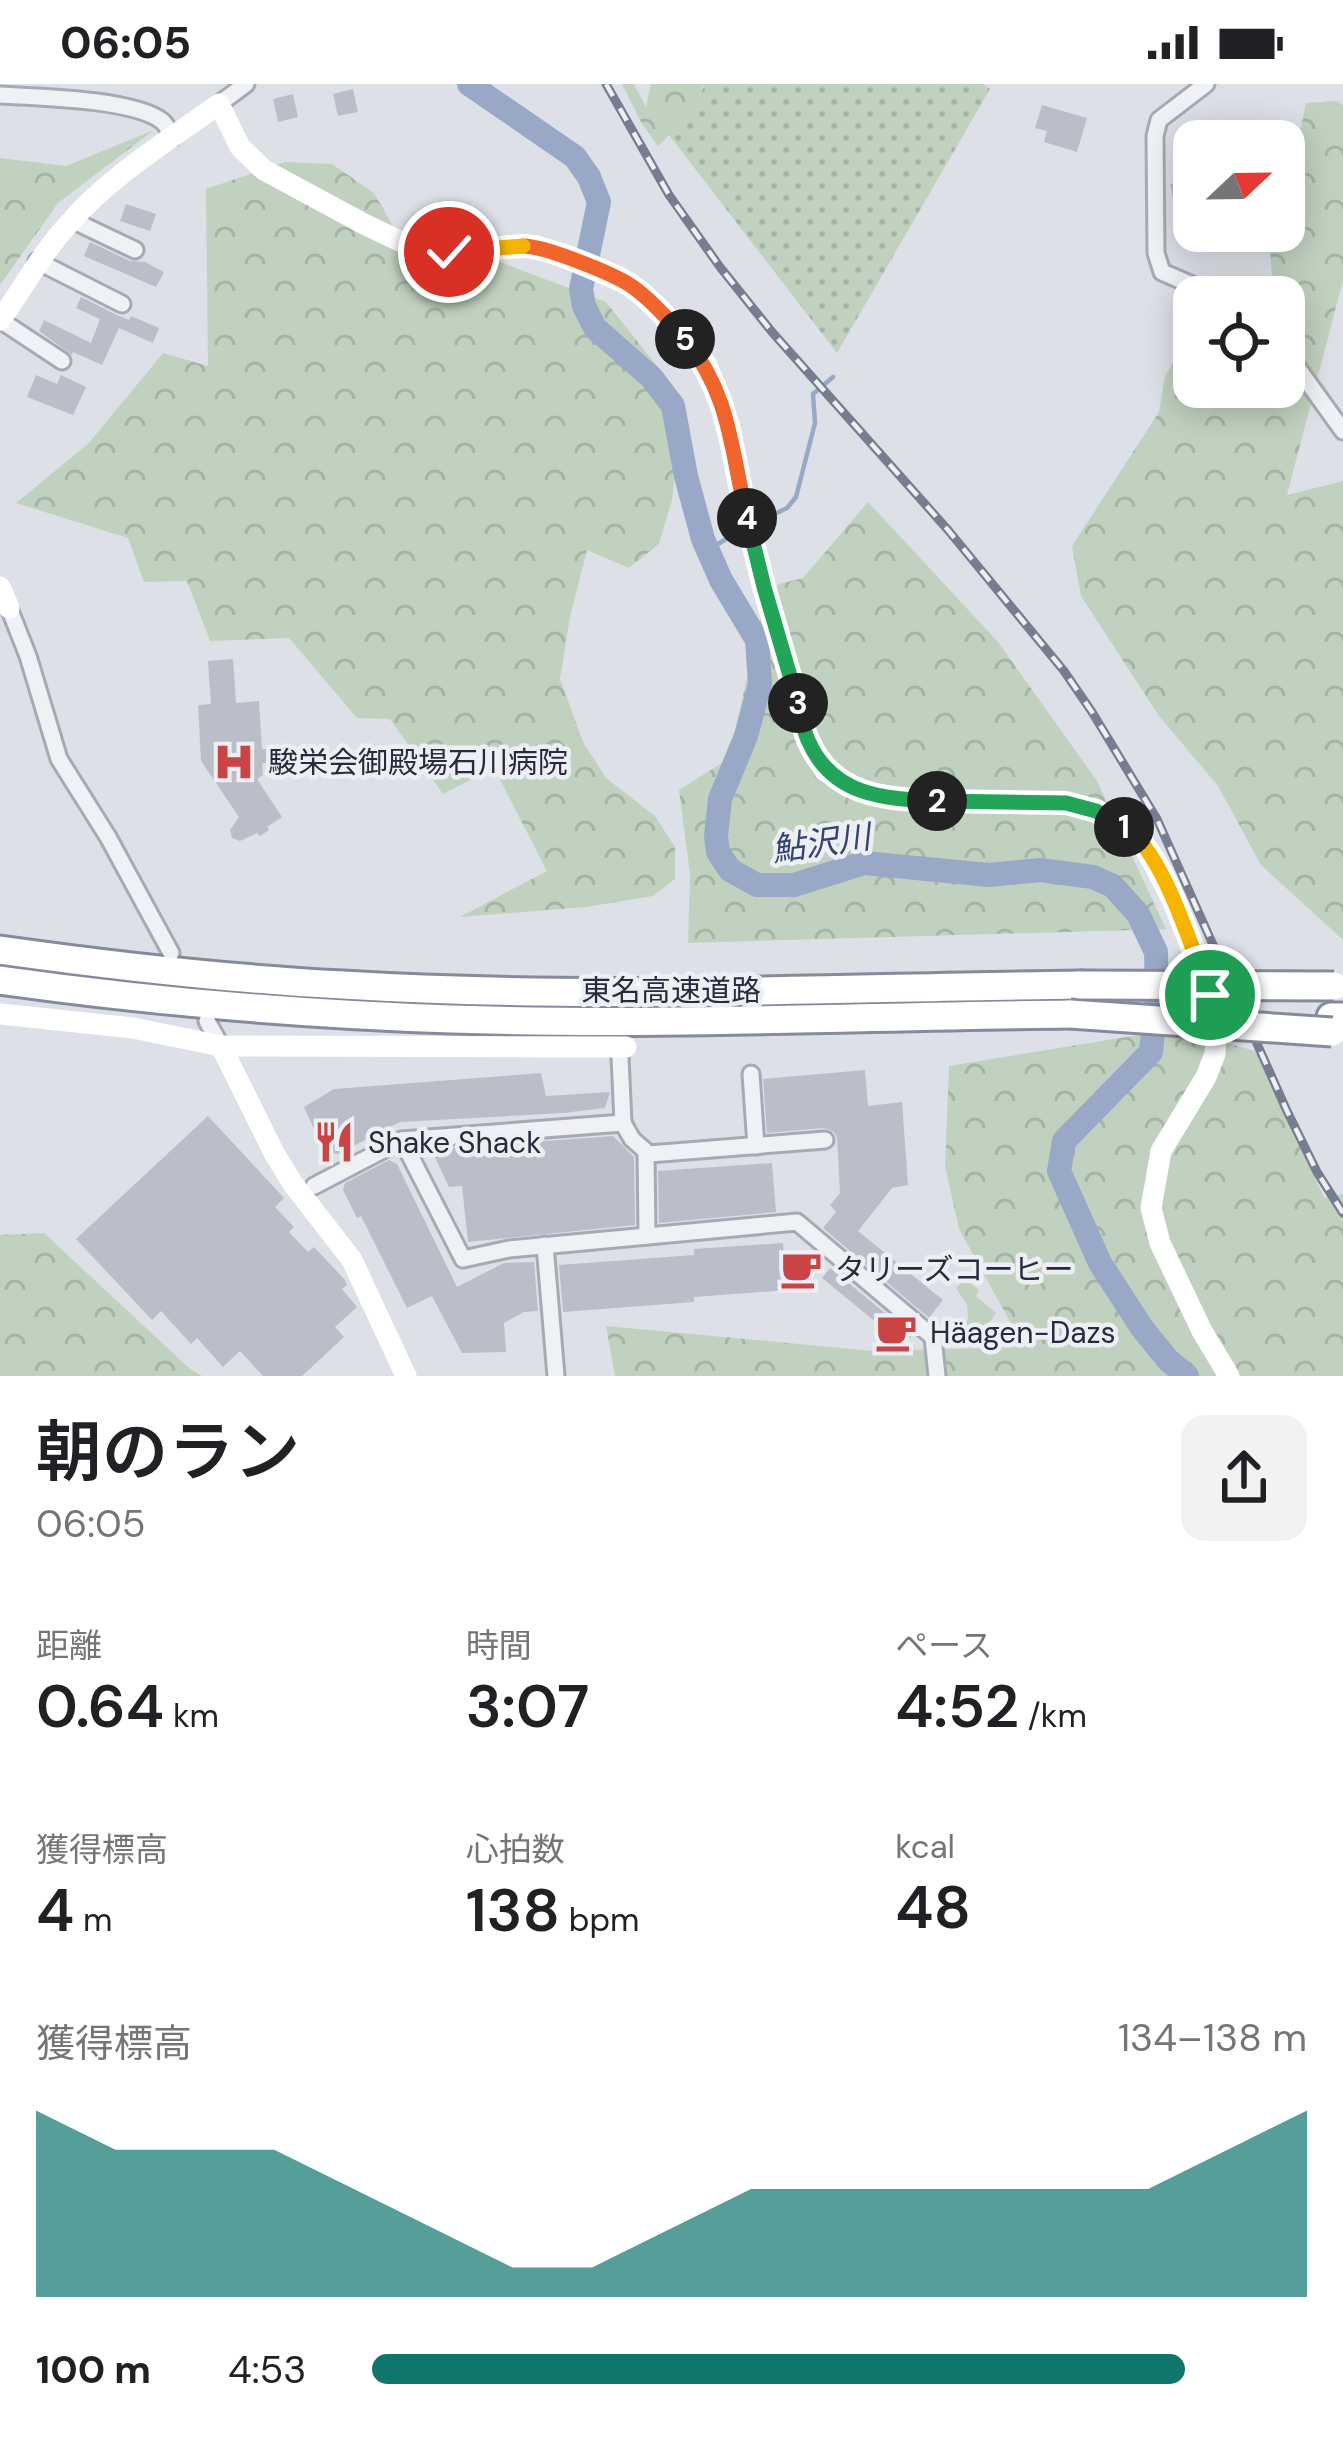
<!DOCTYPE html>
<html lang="ja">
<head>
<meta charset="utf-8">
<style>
  body { margin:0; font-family:"DM Sans","Noto Sans JP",sans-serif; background:#f2f2f2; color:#202124; height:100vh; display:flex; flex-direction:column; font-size:45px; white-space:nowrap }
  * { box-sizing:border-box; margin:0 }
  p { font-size:39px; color:#757577 }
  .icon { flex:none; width:66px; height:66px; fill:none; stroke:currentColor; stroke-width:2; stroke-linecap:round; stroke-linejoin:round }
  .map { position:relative; height:1292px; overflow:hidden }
  .details { display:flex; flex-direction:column; background:#fff; flex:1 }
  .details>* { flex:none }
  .needle { width:78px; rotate:68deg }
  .tools { position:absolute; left:1173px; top:36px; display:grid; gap:24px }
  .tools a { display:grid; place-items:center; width:132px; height:132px; border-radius:24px; background:#fff; box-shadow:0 6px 30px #0003; font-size:60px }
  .pin { position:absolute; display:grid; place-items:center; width:102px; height:102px; color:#fff; margin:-51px; border:6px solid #fff; border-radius:50%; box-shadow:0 3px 12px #0007 }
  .km { position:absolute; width:60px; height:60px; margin:-30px; border-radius:50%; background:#222; color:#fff; font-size:33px; line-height:60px; text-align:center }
  .round { display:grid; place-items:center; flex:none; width:126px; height:126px; border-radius:24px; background:#f2f2f2 }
  .overview { display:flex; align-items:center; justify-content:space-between; height:204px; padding:0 36px }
  h1 { font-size:66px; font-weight:600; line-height:90px }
  .figures { display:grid; grid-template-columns:repeat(3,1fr); gap:18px; height:204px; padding:12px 36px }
  .figures div { display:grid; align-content:center }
  .figures b { font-size:60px; font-weight:600 }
  .figures small { font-size:33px; font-weight:400 }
  .figures p { font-size:33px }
  .chart { height:336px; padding:24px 36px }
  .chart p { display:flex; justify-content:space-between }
  .chart svg { width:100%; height:216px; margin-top:12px; fill:#0f766e; opacity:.7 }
  ul { padding:0 36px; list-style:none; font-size:39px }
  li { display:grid; grid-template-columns:192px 144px 1fr; align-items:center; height:90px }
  li i { height:30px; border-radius:15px; background:#0f766e }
  .status { display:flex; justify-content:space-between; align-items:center; height:84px; padding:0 60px; background:#fff; direction:ltr }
  .status svg { height:33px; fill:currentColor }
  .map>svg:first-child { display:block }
</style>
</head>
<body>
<div class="status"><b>06:05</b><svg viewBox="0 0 49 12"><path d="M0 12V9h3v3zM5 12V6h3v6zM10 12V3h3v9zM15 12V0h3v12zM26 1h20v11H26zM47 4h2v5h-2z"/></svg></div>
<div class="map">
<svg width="1343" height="1292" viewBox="0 0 1343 1292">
  <defs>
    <pattern id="grass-dots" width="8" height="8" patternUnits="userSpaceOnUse" patternTransform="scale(3)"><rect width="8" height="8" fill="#c1d1bf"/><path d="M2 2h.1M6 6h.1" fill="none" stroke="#a6b4a5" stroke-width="1.8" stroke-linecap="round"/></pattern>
    <pattern id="forest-crowns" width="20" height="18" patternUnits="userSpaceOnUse" patternTransform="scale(3)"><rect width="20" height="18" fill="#c1d1bf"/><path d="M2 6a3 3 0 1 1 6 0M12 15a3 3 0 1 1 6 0" fill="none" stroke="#a6b4a5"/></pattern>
  </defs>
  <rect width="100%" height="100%" fill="#dde0e7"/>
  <path fill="url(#grass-dots)" d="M 705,0 L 984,0 L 990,5 L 837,269 L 669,51 L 691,29 Z"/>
  <g fill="url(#forest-crowns)">
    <path d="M 622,0 L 634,0 L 646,23 L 651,0 L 704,0 L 692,29 L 658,62 L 642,40 Z"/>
    <path d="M 1337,17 L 1343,21 L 1343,196 L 1287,411 L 1343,397 L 1343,856 L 1261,781 L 1218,702 L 1159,632 L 1081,512 L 1072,462 L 1159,328 L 1165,292 L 1191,249 L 1194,250 L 1194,303 L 1284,303 L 1284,213 L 1271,213 L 1273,210 L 1269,147 L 1284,147 L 1284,79 L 1301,43 L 1306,19 Z"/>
    <path d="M 154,46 L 58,119 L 0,201 L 0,74 L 66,82 Z"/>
    <path d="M 285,78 L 332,80 L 374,109 L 402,158 L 486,173 L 606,218 L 684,316 L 672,416 L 659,460 L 629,484 L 587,466 L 570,533 L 560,595 L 583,658 L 606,694 L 655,732 L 675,763 L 675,795 L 653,812 L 586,823 L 460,833 L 547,787 L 494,684 L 443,710 L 390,635 L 357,634 L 289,554 L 210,557 L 187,497 L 144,498 L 128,454 L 16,419 L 88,360 L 163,269 L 208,282 L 206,105 Z"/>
    <path d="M 868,418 L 998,558 L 1097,697 L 1166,845 L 688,859 L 690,790 L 679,706 L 741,667 L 736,643 L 765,513 L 779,500 L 803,494 Z"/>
    <path d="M 1175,945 L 1259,968 L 1324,1114 L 1343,1110 L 1343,1292 L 615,1292 L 606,1242 L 873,1267 L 1024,1263 L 959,1145 L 945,1082 L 949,982 Z"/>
    <path d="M 44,1149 L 190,1285 L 202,1292 L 0,1292 L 0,1151 Z"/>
  </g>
  <path fill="#c1d1bf" d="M 965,1196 L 979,1206 L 976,1212 L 996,1229 L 971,1265 L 962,1256 L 960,1245 L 968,1235 L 967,1221 L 956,1204 Z"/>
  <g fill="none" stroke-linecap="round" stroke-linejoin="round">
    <g stroke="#99a8c6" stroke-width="4.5">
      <path d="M 760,437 L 787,424 L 796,413 L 815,339 L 813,310 L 833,293"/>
      <path d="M 708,466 L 731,452"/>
    </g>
    <path stroke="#99a8c6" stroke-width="24" d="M 469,0 L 575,73 L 589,93 L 599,118 L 581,205 L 584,222 L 595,244 L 652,294 L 673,322 L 686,392 L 703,455 L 721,496 L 757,556 L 760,600 L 746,652 L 720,715 L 716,752 L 718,768 L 730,786 L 757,801 L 794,801 L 864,779 L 989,791 L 1040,786 L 1093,793 L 1113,802 L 1138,830 L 1156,868 L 1157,911 L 1151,968 L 1064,1057 L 1059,1087 L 1100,1179 L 1142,1244 L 1168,1276 L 1187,1292"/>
  </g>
  <g fill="#bbbec9">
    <path d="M 353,5 L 358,28 L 338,32 L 333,10 Z"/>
    <path d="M 293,10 L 298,33 L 278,38 L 273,15 Z"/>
    <path d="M 1042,21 L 1087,34 L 1077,68 L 1044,58 L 1047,47 L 1035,44 Z"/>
    <path d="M 1194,96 L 1194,142 L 1176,140 L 1179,114 L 1173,115 L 1170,100 Z"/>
    <path d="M 126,120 L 156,130 L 150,147 L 120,137 Z"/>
    <path d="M 90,158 L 130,177 L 145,178 L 164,188 L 156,203 L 84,172 Z"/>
    <path d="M 81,213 L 117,231 L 129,236 L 131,232 L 159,244 L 153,259 L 119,244 L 102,281 L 73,268 L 72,271 L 39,247 L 44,236 L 91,259 L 100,235 L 76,224 Z"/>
    <path d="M 36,291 L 57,300 L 61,291 L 86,303 L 73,331 L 27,313 Z"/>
    <path d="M 233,575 L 236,619 L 259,617 L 262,665 L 267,665 L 268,679 L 262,679 L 263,691 L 257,695 L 282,733 L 267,743 L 269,746 L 260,752 L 257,749 L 240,757 L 232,754 L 230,746 L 239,733 L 201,677 L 198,621 L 211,620 L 208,577 Z"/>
    <path d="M 865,986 L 868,1022 L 902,1018 L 908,1101 L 892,1104 L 858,1147 L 943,1216 L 929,1234 L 823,1144 L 836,1128 L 830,1121 L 840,1109 L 837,1054 L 834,1048 L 824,1044 L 767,1049 L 763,995 Z"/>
    <path d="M 541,989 L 546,1012 L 610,1008 L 605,1024 L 563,1029 L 400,1038 L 338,1070 L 324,1067 L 304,1023 L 334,1005 Z"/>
    <path d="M 208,1032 L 284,1114 L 275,1123 L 294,1143 L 289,1148 L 308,1168 L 314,1163 L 345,1196 L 347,1201 L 342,1205 L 357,1223 L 335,1243 L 344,1253 L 302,1292 L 263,1292 L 240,1267 L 223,1283 L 197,1254 L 191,1260 L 161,1227 L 152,1236 L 76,1155 Z"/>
    <path d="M 613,1052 L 634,1073 L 635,1141 L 468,1158 L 462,1102 L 449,1103 L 434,1071 L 437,1065 Z"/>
    <path d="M 389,1076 L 397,1080 L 457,1203 L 504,1179 L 534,1178 L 538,1227 L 524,1228 L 504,1239 L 506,1268 L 462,1269 L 432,1212 L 407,1224 L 361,1132 L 357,1134 L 343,1106 L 345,1099 Z"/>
    <path d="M 772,1079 L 776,1128 L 659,1139 L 658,1087 Z"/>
    <path d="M 783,1159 L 787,1206 L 694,1213 L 694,1218 L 563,1228 L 559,1181 L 694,1171 L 694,1165 Z"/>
    <path d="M 830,1184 L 912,1251 L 904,1261 L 822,1194 Z"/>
  </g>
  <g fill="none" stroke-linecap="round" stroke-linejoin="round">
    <g stroke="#a6aab4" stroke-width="21">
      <g id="street">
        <path d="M 1206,0 L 1159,36 L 1155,52 L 1156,169 L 1162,188 L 1220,213"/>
        <path d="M 0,11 C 37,13 134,15 162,37 C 167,41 169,48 173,53"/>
        <path d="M 219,20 L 246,0"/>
        <path d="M 72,136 L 135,166"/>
        <path d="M 37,177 L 122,220"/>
        <path d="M 0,236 L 62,277"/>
        <path d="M 1284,265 L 1343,347"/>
        <path d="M 9,524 L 28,572 L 59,675 L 108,753 L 171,869"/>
        <path d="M 207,937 L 221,962"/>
        <path d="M 620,973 L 623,1039"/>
        <path d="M 751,990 L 756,1062"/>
        <path d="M 402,1056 L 463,1175 L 509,1165 L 797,1138 L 933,1253 L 937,1292"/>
        <path d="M 646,1068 L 647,1152"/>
        <path d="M 314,1102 L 402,1056 L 623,1039 L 632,1055 L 649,1070 L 825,1056"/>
        <path d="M 545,1161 L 556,1292"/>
      </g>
    </g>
    <g stroke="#858b9d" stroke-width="33">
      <g id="highway">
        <path d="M 0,866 C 114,882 228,895 343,901 C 588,916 835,904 1080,901"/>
        <path d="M 0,896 C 150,917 301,930 452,935 C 658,942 864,932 1070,930"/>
        <path d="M 1331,933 L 1343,933"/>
      </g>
    </g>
    <use href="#street" stroke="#f0f1f5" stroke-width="15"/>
    <g stroke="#fff" stroke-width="21">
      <path d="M 0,236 C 23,205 39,173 65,144 C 107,94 166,58 219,20 L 240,63 L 264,86 L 364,140 L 408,161 L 449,168 L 509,162 L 537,162 L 630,201 L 672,239 L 707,281 L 730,343 L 744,421 L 764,504 L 808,656 L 825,687 L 857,706 L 893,715 L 1067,719 L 1096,727 L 1138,751 L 1181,832 L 1210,911 L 1217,941 L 1215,970 L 1206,993 L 1161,1067 L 1151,1124 L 1160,1159 L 1202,1247 L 1229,1292"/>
      <path d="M 0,503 L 9,524"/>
      <path d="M 0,930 L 133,944 L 221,962 L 626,963"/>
      <path d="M 221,962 L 274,1069 L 293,1100 L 352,1176 L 406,1292"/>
    </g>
    <use href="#highway" stroke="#fff" stroke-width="27"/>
    <g stroke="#777d90" stroke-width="9">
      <path id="rail" d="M 606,0 L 669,111 L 720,183 L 772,248 L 948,446 L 1064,587 L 1092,628 L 1157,735 L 1287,1027 L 1317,1088 L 1343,1129"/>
    </g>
    <use href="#rail" stroke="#edeff5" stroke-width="4.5" stroke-dasharray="14" stroke-linecap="butt"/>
    <g stroke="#858b9d" stroke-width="33" stroke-linecap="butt">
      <g id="highway-bridge">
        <path d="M 1080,901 L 1334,902"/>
        <path d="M 1070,930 L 1332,948"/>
      </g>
    </g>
    <use href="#highway-bridge" stroke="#fff" stroke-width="27"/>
  </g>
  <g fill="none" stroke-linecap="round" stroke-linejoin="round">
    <g stroke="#fff" stroke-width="24">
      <path id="split-1" d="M 1124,743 C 1163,765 1193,869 1210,911"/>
    </g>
    <g stroke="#fff" stroke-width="24">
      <path id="split-2" d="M 937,717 L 1066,719 L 1096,727 L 1124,743"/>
    </g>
    <g stroke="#fff" stroke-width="24">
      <path id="split-3" d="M 798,619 C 801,631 803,645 808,656 C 832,712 884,715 937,717"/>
    </g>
    <g stroke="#fff" stroke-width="24">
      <path id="split-4" d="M 747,434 L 764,503 L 798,619"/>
    </g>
    <g stroke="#fff" stroke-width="24">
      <path id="split-5" d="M 685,255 C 731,311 731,367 747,434"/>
    </g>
    <g stroke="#fff" stroke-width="24">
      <path id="split-6" d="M 523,162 C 545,162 611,189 630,201 C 651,215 670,237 685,255"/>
    </g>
    <g stroke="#fff" stroke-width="24">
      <path id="split-7" d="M 449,168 L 523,162"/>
    </g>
    <use href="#split-1" stroke="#f5b400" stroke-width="15"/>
    <use href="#split-2" stroke="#22a559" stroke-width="15"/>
    <use href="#split-3" stroke="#22a559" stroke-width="15"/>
    <use href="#split-4" stroke="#22a559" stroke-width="15"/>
    <use href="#split-5" stroke="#f0652b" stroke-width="15"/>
    <use href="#split-6" stroke="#f0652b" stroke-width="15"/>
    <use href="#split-7" stroke="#f5b400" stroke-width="15"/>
  </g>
  <defs>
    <g id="hospital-bare" transform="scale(3.24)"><path d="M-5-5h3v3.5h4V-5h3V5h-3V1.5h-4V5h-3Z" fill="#ca4444" stroke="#edeff5" stroke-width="2.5" paint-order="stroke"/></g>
    <g id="restaurant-bare" transform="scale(3.24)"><path d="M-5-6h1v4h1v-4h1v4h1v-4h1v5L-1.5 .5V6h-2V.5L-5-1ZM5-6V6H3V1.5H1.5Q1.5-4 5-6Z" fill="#ca4444" stroke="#edeff5" stroke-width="2.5" paint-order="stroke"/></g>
    <g id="cafe-bare" transform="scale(3.24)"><path d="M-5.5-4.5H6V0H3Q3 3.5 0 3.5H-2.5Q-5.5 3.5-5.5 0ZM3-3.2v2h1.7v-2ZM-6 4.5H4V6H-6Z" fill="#ca4444" stroke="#edeff5" stroke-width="2.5" paint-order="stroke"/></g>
  </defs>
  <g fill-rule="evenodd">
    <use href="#hospital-bare" x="234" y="678"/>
    <use href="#restaurant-bare" x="334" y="1058"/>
    <use href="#cafe-bare" x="801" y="1185"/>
    <use href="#cafe-bare" x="896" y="1248"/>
  </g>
  <g text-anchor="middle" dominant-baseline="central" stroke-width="9" stroke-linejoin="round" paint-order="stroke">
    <g font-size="30" fill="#272c3d" stroke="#edeff5" text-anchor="start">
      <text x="268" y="678">駿栄会御殿場石川病院</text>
      <text x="368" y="1058">Shake Shack</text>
      <text x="835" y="1185">タリーズコーヒー</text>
      <text x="930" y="1248">Häagen-Dazs</text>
    </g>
    <g font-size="30" fill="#272c3d" stroke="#edeff5">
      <text x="671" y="906">東名高速道路</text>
    </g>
    <g font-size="33" font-style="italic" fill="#324570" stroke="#edeff5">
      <text transform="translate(821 759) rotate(-8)">鮎沢川</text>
    </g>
  </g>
</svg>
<div class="tools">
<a><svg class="needle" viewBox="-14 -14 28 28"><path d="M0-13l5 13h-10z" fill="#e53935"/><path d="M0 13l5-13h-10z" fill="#757577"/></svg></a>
<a><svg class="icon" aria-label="locate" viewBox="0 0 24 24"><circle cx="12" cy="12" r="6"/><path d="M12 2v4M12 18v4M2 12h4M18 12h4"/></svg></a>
</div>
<div class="pin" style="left:1210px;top:911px;background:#1e9e55"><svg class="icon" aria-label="arrive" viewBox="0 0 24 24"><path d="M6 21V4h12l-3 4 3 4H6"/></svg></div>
<div class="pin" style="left:449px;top:168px;background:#d93025"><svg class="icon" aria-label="check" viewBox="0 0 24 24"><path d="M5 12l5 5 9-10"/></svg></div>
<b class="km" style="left:1124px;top:743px">1</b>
<b class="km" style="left:937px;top:717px">2</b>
<b class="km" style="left:798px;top:619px">3</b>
<b class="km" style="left:747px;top:434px">4</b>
<b class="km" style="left:685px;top:255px">5</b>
</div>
<section class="details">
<div class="overview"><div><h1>朝のラン</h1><p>06:05</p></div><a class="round"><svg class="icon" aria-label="share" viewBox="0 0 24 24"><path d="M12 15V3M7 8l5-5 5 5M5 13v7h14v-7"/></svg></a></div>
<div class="figures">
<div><p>距離</p><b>0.64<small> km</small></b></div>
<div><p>時間</p><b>3:07</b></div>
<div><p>ペース</p><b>4:52<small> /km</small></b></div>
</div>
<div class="figures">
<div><p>獲得標高</p><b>4<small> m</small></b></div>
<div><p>心拍数</p><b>138<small> bpm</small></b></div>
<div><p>kcal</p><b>48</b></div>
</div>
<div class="chart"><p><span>獲得標高</span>134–138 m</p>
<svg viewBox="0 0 160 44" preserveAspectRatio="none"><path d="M0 44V6L10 14L20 14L30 14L40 22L50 30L60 38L70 38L80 30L90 22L100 22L110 22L120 22L130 22L140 22L150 14L160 6V44z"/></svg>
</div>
<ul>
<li><b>100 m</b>4:53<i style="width:87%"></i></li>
</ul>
</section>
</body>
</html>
